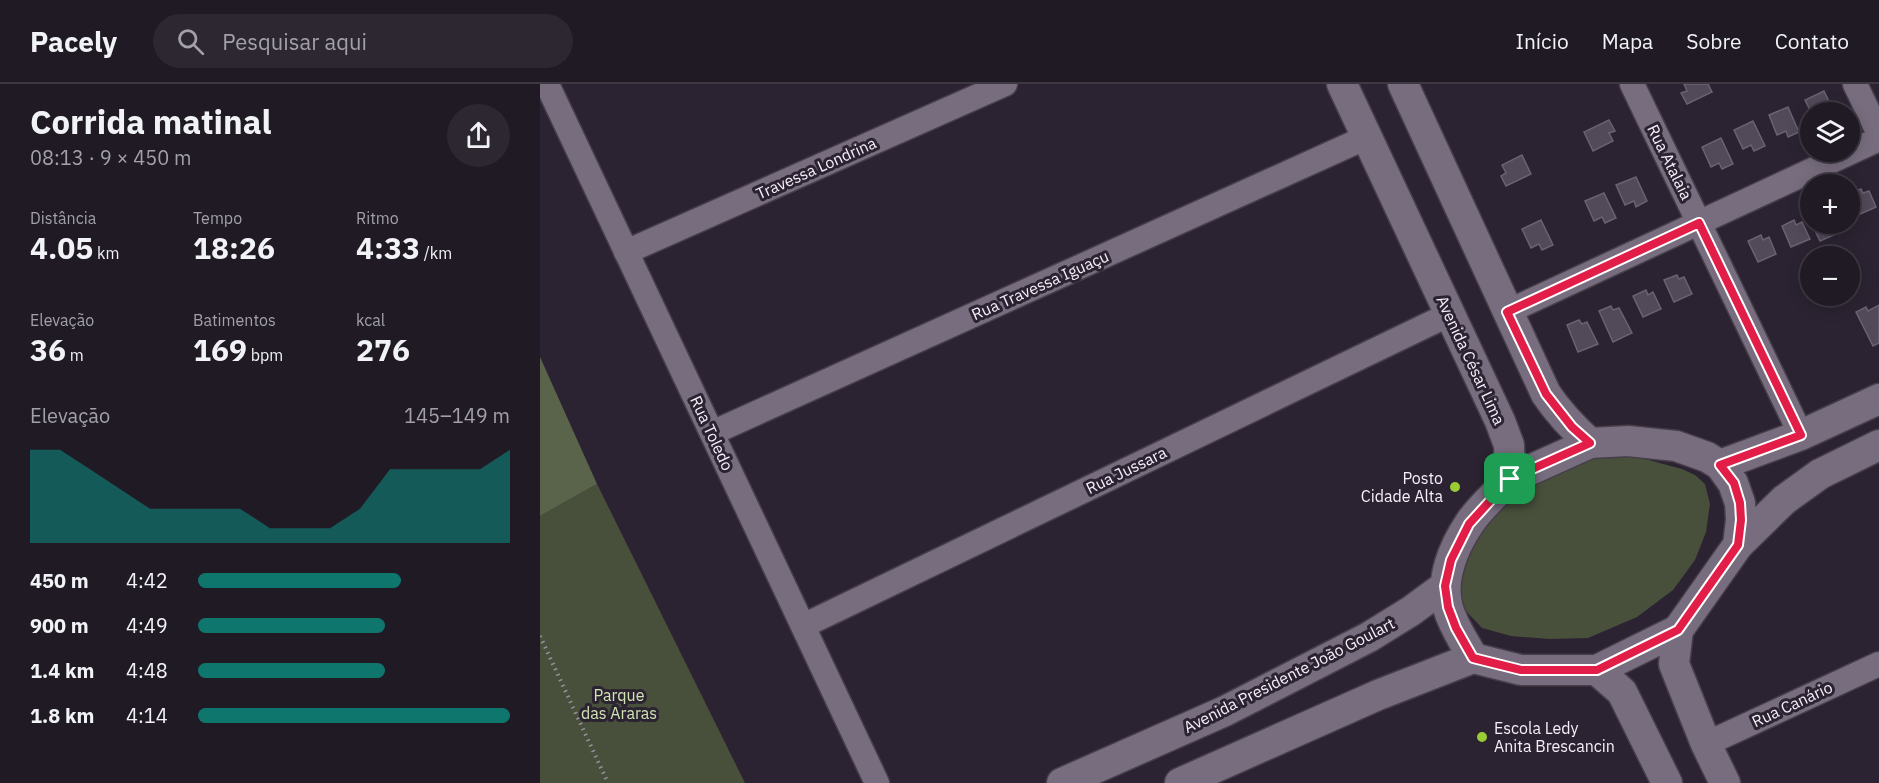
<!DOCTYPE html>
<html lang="pt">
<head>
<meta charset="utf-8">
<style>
  body { margin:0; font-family:"IBM Plex Sans",sans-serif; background:#2d2732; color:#f1f3f6; height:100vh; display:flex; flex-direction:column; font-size:22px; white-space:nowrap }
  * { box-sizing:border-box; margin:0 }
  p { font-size:20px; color:#a2a1a7 }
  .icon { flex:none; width:33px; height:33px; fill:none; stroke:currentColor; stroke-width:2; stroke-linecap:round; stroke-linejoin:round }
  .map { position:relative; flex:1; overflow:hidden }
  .sheet { display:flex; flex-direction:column; background:#201a25; width:540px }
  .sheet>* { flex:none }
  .fabs { position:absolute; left:1260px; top:18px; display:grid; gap:12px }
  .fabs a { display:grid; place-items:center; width:60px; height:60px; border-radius:50%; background:#201a25; box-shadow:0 3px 15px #0003,0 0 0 2px #3d3842; font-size:30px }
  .pin { position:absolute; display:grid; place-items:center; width:51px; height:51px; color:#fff; margin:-26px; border-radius:12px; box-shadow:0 3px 9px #0006 }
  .round { display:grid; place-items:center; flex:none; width:63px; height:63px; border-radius:32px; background:#2d2732 }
  .head { display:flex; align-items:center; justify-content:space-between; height:102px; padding:0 30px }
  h1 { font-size:33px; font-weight:700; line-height:45px }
  .figures { display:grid; grid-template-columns:repeat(3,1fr); gap:9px; height:102px; padding:6px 30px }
  .figures div { display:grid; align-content:center }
  .figures b { font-size:30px; font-weight:700 }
  .figures small { font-size:16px; font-weight:400 }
  .figures p { font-size:16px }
  .chart { height:168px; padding:12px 30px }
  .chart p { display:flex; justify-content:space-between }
  .chart svg { width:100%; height:108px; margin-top:6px; fill:#0f766e; opacity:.7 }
  ul { padding:0 30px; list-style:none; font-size:20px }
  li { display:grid; grid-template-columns:96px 72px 1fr; align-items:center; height:45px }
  li i { height:15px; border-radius:8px; background:#0f766e }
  header { display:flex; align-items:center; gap:36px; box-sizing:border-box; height:84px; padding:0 30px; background:#201a25; border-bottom:2px solid #3d3842 }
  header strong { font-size:28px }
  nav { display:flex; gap:33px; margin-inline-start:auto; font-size:21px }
  .search { width:420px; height:54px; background:#2d2732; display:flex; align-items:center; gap:15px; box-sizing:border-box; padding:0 21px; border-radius:33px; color:#a2a1a7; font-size:22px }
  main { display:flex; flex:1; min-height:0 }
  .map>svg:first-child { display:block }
</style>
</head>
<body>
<header>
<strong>Pacely</strong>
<div class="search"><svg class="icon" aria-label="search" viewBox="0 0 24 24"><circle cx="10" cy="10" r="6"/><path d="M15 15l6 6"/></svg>Pesquisar aqui</div>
<nav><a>Início</a><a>Mapa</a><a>Sobre</a><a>Contato</a></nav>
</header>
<main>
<section class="sheet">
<div class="head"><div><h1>Corrida matinal</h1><p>08:13 · 9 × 450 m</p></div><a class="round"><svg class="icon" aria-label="share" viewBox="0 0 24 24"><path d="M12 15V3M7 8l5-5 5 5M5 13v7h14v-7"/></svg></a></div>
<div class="figures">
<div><p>Distância</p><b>4.05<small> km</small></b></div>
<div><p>Tempo</p><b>18:26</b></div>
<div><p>Ritmo</p><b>4:33<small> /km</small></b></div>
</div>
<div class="figures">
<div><p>Elevação</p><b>36<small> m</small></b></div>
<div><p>Batimentos</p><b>169<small> bpm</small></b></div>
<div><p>kcal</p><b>276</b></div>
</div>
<div class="chart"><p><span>Elevação</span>145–149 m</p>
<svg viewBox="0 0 160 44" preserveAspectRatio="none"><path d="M0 44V6L10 6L20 14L30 22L40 30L50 30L60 30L70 30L80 38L90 38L100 38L110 30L120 14L130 14L140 14L150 14L160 6V44z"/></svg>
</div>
<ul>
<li><b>450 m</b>4:42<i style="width:65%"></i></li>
<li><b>900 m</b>4:49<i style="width:60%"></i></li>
<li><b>1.4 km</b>4:48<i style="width:60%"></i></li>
<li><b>1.8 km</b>4:14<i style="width:100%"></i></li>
</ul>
</section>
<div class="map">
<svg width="1339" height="699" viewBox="0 0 1339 699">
  <rect width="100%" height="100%" fill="#2b2331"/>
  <g fill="#48503c">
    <path d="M 1047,371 L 1090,371 L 1142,385 L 1155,391 L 1165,400 L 1170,420 L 1166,448 L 1155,476 L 1133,506 L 1097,533 L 1048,554 L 1010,555 L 971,552 L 942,544 L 924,525 L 917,499 L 927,463 L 978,403 Z"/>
    <path d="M 57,400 L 205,699 L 0,699 L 0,432 Z"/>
  </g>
  <path fill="#59644a" d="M 0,273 L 57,400 L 0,432 Z"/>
  <g fill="#524959" stroke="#6b6172" stroke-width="1.5">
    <path d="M 1144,0 L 1168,0 L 1172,8 L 1147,20 L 1141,9 L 1147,7 Z"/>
    <path d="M 1284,7 L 1294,28 L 1271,28 L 1265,16 Z"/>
    <path d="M 1248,23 L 1259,48 L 1248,53 L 1246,47 L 1237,51 L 1229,31 Z"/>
    <path d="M 1069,36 L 1075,47 L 1069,49 L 1073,57 L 1053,67 L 1044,48 Z"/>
    <path d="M 1213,37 L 1225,62 L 1214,67 L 1211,61 L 1203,65 L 1194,46 Z"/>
    <path d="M 1181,54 L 1193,80 L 1182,85 L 1179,79 L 1171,83 L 1162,63 Z"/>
    <path d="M 982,71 L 991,90 L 966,102 L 961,92 L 966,89 L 962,81 Z"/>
    <path d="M 1096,93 L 1107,117 L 1096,123 L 1094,117 L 1085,121 L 1076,101 Z"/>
    <path d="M 1321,105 L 1323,109 L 1329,107 L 1336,123 L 1318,131 L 1310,109 Z"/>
    <path d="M 1064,109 L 1076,134 L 1065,139 L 1062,133 L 1054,137 L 1045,117 Z"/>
    <path d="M 1001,136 L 1013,161 L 1002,166 L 999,160 L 991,164 L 982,145 Z"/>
    <path d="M 1254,136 L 1256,141 L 1262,138 L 1270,155 L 1251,163 L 1242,142 Z"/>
    <path d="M 1272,140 L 1308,140 L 1310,144 L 1280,157 Z"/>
    <path d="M 1221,151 L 1223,156 L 1229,153 L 1236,170 L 1218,178 L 1208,157 Z"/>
    <path d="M 1137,191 L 1139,195 L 1144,193 L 1152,210 L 1134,218 L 1124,196 Z"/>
    <path d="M 1106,206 L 1108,211 L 1113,208 L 1121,225 L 1103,233 L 1093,212 Z"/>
    <path d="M 1339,221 L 1339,259 L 1333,262 L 1316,228 L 1326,223 L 1328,227 Z"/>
    <path d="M 1071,222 L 1073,226 L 1079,224 L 1092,249 L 1073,258 L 1059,227 Z"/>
    <path d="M 1039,236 L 1042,240 L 1047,238 L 1058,260 L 1038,268 L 1027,241 Z"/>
  </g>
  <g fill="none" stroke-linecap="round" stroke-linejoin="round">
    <g stroke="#463e4a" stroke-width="27">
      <g id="minor">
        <path d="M 7,0 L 337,699"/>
        <path d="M 1092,0 L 1261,351"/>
        <path d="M 1315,0 L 1339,50"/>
        <path d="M 86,168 L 465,0"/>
        <path d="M 967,228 L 1339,55"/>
        <path d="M 172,349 L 827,53"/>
        <path d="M 263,542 L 910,230"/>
        <path d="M 1166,660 L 1339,580"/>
      </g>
    </g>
    <g stroke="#463e4a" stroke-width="33">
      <g id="tertiary">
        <path d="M 802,0 L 960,337 L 969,361 L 970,395 C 956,410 939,424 929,440 C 913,464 900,496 908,524 C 913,542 924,557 933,574 L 981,586 L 1057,586 L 1138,546"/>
        <path d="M 863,0 L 1006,310 C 1019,329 1033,344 1050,359 L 1088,357 L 1136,362 L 1167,373 L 1180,381 L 1193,399 L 1200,419 L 1201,436 L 1198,461 L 1138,546 L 1134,580 L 1166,660 L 1185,699"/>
        <path d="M 1180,381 L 1261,351 L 1339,315"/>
        <path d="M 970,395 L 1050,359"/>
        <path d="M 1198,461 L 1244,416 L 1280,390 L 1339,361"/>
        <path d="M 1057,586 L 1082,608 L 1127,699"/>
        <path d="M 522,699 L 685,627 L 829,553 L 871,527 L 905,502"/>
        <path d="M 640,699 L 838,611 L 933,574"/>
      </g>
    </g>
    <path stroke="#98919c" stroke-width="4" stroke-dasharray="1.5 4.5" stroke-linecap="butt" d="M 0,552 L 68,699"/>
    <use href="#minor" stroke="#776d7e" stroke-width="24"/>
    <use href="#tertiary" stroke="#776d7e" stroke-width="30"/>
  </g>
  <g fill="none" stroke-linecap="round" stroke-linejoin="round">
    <g stroke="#fff" stroke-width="12">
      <path id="route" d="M 1159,139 L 1261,351 L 1180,381 L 1194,399 L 1200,419 L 1201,436 L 1198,461 L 1138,546 L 1057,586 L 981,586 L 933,574 L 916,544 L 908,523 L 905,502 L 911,476 L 929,440 L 970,395 L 1050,359 L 1032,343 L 1006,310 L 967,228 Z"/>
    </g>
    <use href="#route" stroke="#e11d48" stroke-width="8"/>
  </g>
  <g fill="#9acb34" stroke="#2b2331" stroke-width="2">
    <circle cx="915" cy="403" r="6"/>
    <circle cx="942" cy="653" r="6"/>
  </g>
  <g text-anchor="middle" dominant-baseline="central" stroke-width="6" stroke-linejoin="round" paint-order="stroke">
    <g font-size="16" fill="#f5eff9" stroke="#2b2331">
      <text transform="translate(1130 78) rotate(64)">Rua Atalaia</text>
      <text transform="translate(276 84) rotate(-24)">Travessa Londrina</text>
      <text transform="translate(500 201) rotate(-24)">Rua Travessa Iguaçu</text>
      <text transform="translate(931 276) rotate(65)">Avenida César Lima</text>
      <text transform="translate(172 349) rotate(65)">Rua Toledo</text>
      <text transform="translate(586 386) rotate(-26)">Rua Jussara</text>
      <text transform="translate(749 591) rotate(-27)">Avenida Presidente João Goulart</text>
      <text transform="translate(1252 620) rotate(-25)">Rua Canário</text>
    </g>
    <g font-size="16" fill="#f5eff9" stroke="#2b2331" text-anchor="end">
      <text x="903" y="394">Posto<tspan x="903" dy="18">Cidade Alta</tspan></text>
      <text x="954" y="644" text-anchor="start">Escola Ledy<tspan x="954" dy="18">Anita Brescancin</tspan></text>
    </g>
    <g font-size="16" fill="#d0e5b2" stroke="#2b2331">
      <text x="79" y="611">Parque<tspan x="79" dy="18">das Araras</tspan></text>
    </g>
  </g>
</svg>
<div class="fabs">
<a><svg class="icon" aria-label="layers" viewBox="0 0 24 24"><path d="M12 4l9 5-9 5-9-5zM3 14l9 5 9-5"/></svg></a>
<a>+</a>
<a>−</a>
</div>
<div class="pin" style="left:970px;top:395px;background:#1e9e55"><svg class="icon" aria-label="arrive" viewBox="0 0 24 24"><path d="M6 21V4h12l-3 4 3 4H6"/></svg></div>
</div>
</main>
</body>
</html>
